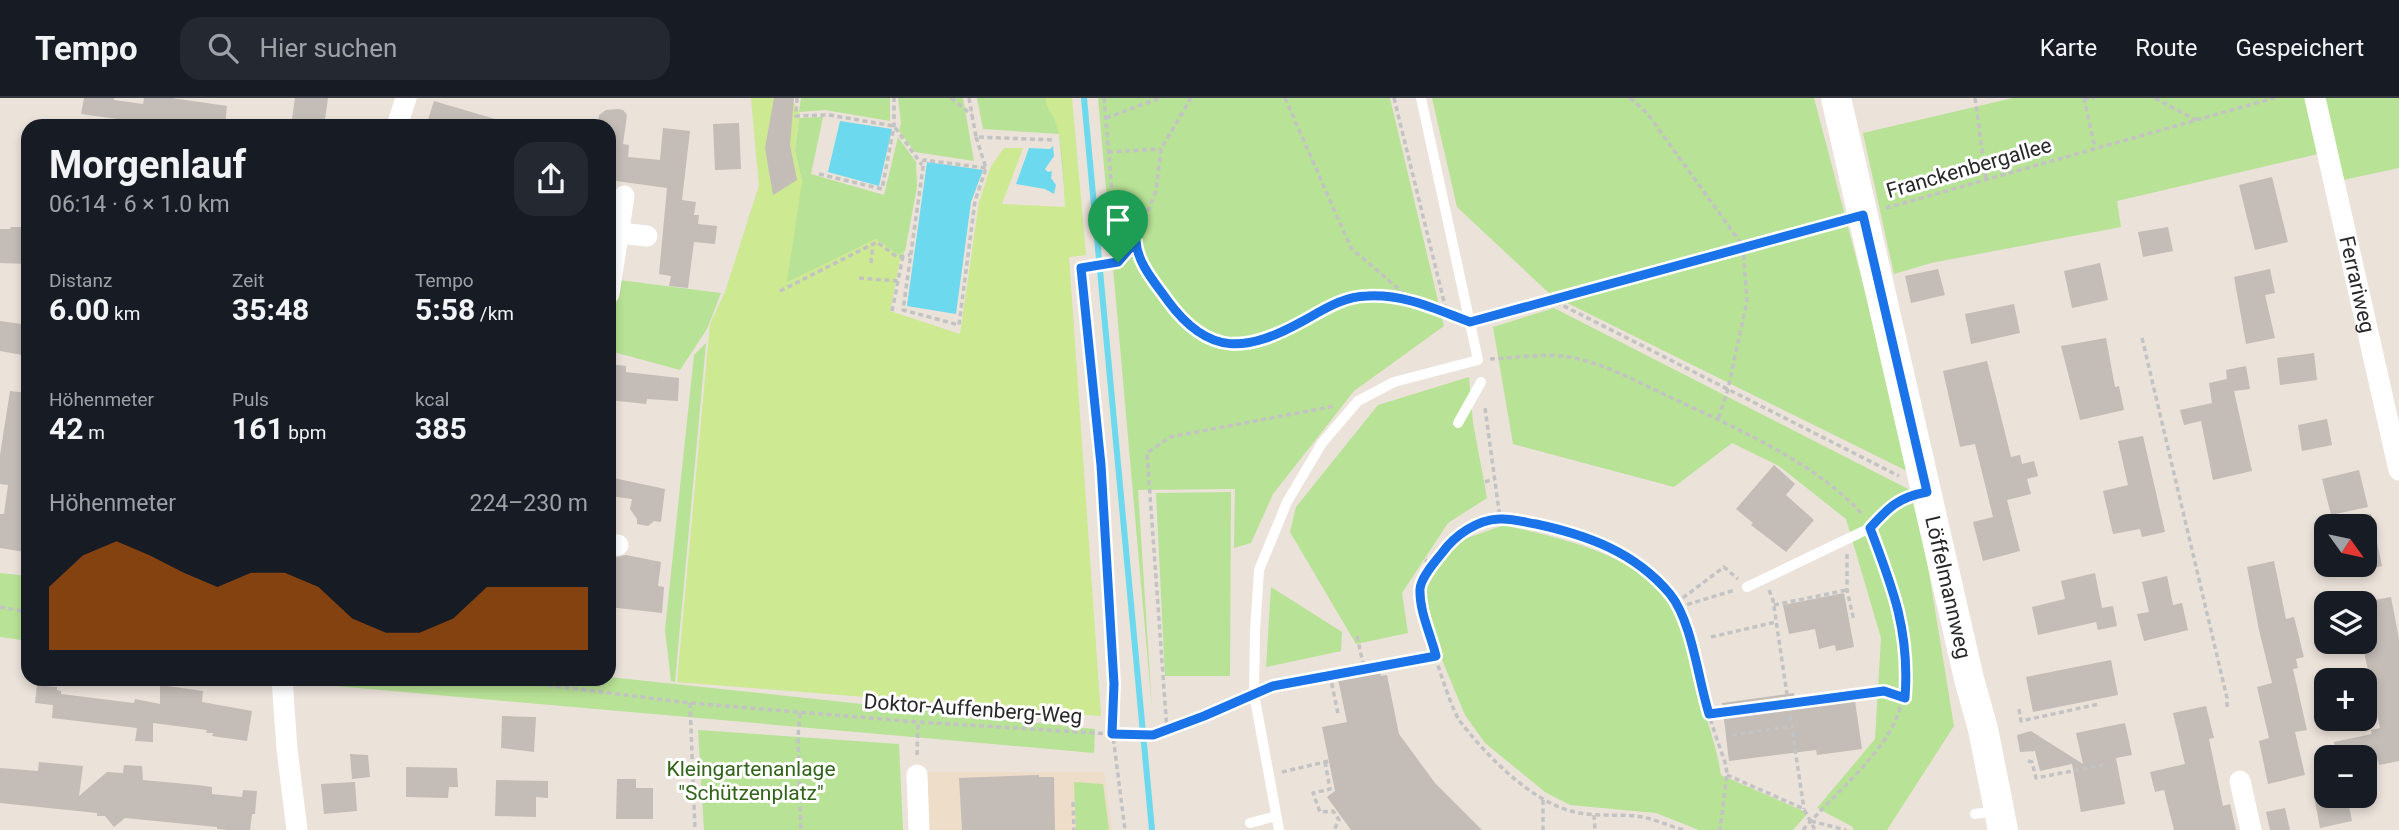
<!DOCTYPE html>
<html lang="de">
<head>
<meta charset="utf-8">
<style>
  body { margin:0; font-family:Roboto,sans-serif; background:#242831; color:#f1f3f6; height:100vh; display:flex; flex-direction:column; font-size:26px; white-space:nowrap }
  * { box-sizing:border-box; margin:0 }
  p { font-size:23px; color:#9ea1a6 }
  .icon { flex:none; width:38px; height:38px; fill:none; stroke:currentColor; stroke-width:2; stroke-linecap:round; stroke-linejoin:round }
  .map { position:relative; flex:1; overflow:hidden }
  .sheet { position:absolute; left:21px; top:21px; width:595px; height:567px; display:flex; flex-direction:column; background:#171b24; border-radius:21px; box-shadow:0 4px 10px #0003 }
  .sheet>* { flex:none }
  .needle { width:46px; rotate:123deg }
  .tools { position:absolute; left:2314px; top:416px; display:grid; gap:14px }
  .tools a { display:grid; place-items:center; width:63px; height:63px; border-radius:14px; background:#171b24; box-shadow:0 4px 10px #0003; font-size:35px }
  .pin { position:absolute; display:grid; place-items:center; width:60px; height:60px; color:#fff; margin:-72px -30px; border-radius:50% 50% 50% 0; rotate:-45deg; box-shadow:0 0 7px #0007 }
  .pin .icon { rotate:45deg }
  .round { display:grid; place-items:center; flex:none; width:74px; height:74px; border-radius:21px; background:#242831 }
  .head { display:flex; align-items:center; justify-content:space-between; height:119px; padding:0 28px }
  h1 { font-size:38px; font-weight:700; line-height:52px }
  .metrics { display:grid; grid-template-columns:repeat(3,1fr); gap:10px; height:119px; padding:7px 28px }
  .metrics div { display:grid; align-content:center }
  .metrics b { font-size:30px; font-weight:700 }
  .metrics small { font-size:19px; font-weight:400 }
  .metrics p { font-size:19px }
  .chart { height:196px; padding:14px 28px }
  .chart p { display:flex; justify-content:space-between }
  .chart svg { width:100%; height:126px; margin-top:7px; fill:#b45309; opacity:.7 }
  header { display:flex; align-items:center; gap:42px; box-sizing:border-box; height:98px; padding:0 35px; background:#171b24; border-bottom:2px solid #363941 }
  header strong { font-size:33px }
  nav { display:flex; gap:38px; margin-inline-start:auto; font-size:24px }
  .search { width:490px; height:63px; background:#242831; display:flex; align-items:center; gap:18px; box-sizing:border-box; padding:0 24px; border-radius:21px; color:#9ea1a6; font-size:26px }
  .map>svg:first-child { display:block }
</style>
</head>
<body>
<header>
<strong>Tempo</strong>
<div class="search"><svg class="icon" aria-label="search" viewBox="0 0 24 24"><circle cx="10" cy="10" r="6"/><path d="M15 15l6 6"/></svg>Hier suchen</div>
<nav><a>Karte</a><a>Route</a><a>Gespeichert</a></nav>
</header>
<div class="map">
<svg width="2399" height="732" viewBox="0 0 2399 732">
  <rect width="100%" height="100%" fill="#ebe2da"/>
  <path fill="#edddc9" d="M 925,674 L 1104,674 L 1112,732 L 928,732 Z"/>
  <g fill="#b8e296">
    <path d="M 801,0 L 890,0 L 890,23 L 825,12 L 799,14 Z"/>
    <path d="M 898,0 L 963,0 L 974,63 L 915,54 L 899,33 L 901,25 Z"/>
    <path d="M 977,0 L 1072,0 L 1066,109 L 1059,36 L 983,31 Z"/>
    <path d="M 1098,0 L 1390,0 L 1444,228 L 1354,293 L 1273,396 L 1251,445 L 1234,450 L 1235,391 L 1138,392 L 1152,610 Z"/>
    <path d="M 1432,0 L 1814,0 L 1913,376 L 1551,197 L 1457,109 Z"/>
    <path d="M 2013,0 L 2399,0 L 2399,70 L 2343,82 L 2335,52 L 2117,103 L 2121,129 L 1931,165 L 1894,176 L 1863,35 Z"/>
    <path d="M 823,19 L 811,76 L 884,97 L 898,39 L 916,64 L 917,89 L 905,153 L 898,157 L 876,141 L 787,185 L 788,193 L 845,164 L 843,194 L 854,203 L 857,183 L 895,186 L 890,213 L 886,215 L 858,209 L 820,230 L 807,242 L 812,285 L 822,325 L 798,338 L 763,326 L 757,235 L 710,239 L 711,226 L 725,195 L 759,88 L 774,99 L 802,84 L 795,52 L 799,20 Z"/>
    <path d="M 619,182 L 721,195 L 707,231 L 680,272 L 610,253 Z"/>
    <path d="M 1554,210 L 1916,395 L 1954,628 L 1887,732 L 1853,732 L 1853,729 L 1817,710 L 1875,641 L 1881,540 L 1846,421 L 1779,368 L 1732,345 L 1674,389 L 1513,346 L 1493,229 Z"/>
    <path d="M 706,245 L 675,584 L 671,583 L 665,532 L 694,257 Z"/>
    <path d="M 1469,279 L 1473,325 L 1487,400 L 1448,425 L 1402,495 L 1408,535 L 1356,546 L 1290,434 L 1296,409 L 1378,307 Z"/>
    <path d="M 1231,394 L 1230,578 L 1165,578 L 1156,395 Z"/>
    <path d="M 1504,427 C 1564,442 1644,456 1676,516 C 1687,535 1689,562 1695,583 C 1704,615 1716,644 1721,677 L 1808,715 L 1793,732 L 1699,732 L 1656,715 L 1570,707 L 1545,694 L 1485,645 L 1465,617 L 1440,557 L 1427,506 L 1426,491 L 1440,466 L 1459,443 Z"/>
    <path d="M 0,475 L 28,478 L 28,543 L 0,539 Z"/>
    <path d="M 1271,489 L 1342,534 L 1341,553 L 1266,569 Z"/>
    <path d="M 609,579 L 1095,631 L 1094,655 L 302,585 L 303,581 L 609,581 Z"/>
    <path d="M 698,632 L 899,646 L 903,732 L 704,732 Z"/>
    <path d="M 1074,684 L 1103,686 L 1109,732 L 1076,732 Z"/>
  </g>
  <path fill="#cde991" d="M 751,0 L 791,0 L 799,13 L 801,0 L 795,52 L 802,84 L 787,184 L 876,141 L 898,157 L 905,153 L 900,162 L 890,213 L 960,236 L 979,104 L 991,68 L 1004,50 L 1023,50 L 1002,106 L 1065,109 C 1063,82 1064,51 1056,25 C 1053,15 1045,10 1046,0 L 1072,0 L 1086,157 L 1069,159 L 1101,618 L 677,584 L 710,226 L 725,194 L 759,88 Z"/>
  <g fill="#6cd9ee">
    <path d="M 840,23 L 892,31 L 879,88 L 828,74 Z"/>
    <path d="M 1053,48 L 1054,58 L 1045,71 L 1048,74 L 1052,73 L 1051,80 L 1056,87 L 1054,96 L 1045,91 L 1016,86 L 1029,50 L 1050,51 Z"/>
    <path d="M 927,64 L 983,72 L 971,104 L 956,216 L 907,208 Z"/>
  </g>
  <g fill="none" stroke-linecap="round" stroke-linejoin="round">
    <path stroke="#6cd9ee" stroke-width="6" d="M 1084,0 L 1152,732"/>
  </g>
  <g fill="#c3bcb7">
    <path d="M 84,0 L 114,0 L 114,2 L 143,6 L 144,0 L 172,0 L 227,8 L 225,28 L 168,28 L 81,16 Z"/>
    <path d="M 295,0 L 328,0 L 324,28 L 291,28 Z"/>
    <path d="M 774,0 L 794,0 L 790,47 L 797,82 L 773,97 L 765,50 Z"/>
    <path d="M 434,3 L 505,24 L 504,28 L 426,28 Z"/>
    <path d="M 618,11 L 623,12 L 627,17 L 623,46 L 629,47 L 628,59 L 660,62 L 663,30 L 690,33 L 682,102 L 696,104 L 694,117 L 699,117 L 698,126 L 717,128 L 715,146 L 694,144 L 688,190 L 669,188 L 671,178 L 659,176 L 667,90 L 609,82 L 609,28 L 598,28 L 599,17 L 606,12 Z"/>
    <path d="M 739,25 L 741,71 L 715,72 L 713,26 Z"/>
    <path d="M 2272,79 L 2288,144 L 2255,152 L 2239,87 Z"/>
    <path d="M 11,129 L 28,129 L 28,166 L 0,165 L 0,131 L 10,131 Z"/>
    <path d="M 2168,129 L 2173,153 L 2143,159 L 2138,134 Z"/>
    <path d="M 2100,165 L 2108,202 L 2072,210 L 2064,173 Z"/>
    <path d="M 1938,171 L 1945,197 L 1911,205 L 1905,178 Z"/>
    <path d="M 2270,171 L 2275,195 L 2265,197 L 2275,240 L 2246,246 L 2234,179 Z"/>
    <path d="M 2014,206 L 2020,235 L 1971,246 L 1965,216 Z"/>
    <path d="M 0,223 L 28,227 L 28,258 L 0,253 Z"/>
    <path d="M 2106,240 L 2115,289 L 2119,288 L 2124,312 L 2080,322 L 2061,248 Z"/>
    <path d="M 2314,255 L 2317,282 L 2280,287 L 2277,260 Z"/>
    <path d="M 1987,263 L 2011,359 L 2020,357 L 2022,366 L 2034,363 L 2038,378 L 2027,381 L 2031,396 L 2007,402 L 2020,453 L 1983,463 L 1973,424 L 1993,419 L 1975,346 L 1960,349 L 1943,273 Z"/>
    <path d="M 609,266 L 626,268 L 626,274 L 679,280 L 678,303 L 647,301 L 646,306 L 609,302 Z"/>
    <path d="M 2246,268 L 2250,291 L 2234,293 L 2252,373 L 2213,382 L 2201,323 L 2184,327 L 2180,312 L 2212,305 L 2209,285 L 2227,281 L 2226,272 Z"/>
    <path d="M 10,293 L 28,295 L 28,347 L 23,388 L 26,389 L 23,420 L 28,421 L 25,454 L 0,450 L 0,416 L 4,416 L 8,387 L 0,386 L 0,357 Z"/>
    <path d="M 2327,321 L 2332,347 L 2302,353 L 2298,327 Z"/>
    <path d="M 2143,338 L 2165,434 L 2142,439 L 2140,431 L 2113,436 L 2103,393 L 2128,387 L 2118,343 Z"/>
    <path d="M 1774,367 L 1795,386 L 1786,397 L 1814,422 L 1786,454 L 1751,427 L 1753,425 L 1736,411 Z"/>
    <path d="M 2359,372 L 2368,409 L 2331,417 L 2322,381 Z"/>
    <path d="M 609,379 L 665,391 L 661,424 L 654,423 L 648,428 L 637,426 L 637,421 L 630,411 L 632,401 L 609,398 Z"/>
    <path d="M 2364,416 L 2371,416 L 2382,468 L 2364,472 Z"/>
    <path d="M 626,457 L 661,464 L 658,488 L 664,489 L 662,515 L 609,509 L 609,464 L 613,465 L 613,460 Z"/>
    <path d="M 2274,463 L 2286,521 L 2294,519 L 2304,559 L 2296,561 L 2298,570 L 2293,571 L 2307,632 L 2295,634 L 2305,677 L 2268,686 L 2259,643 L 2269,640 L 2257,589 L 2272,585 L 2259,532 L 2247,469 Z"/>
    <path d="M 2095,475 L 2102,510 L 2113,508 L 2117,528 L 2098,532 L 2096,524 L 2038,537 L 2032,509 L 2065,501 L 2061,483 Z"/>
    <path d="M 2167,478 L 2173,507 L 2182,505 L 2188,532 L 2144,543 L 2137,516 L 2149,514 L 2142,484 Z"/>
    <path d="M 1844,495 L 1854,549 L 1836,553 L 1835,547 L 1819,551 L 1815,531 L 1789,536 L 1783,507 Z"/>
    <path d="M 2391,499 L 2399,541 L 2399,663 L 2379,667 L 2377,660 L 2338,660 L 2334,644 L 2372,636 L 2371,632 L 2380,630 L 2362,544 L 2364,544 L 2364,504 Z"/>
    <path d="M 2111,562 L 2118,597 L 2033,614 L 2026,579 Z"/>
    <path d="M 1380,572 L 1381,578 L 1387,577 L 1399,636 L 1435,685 L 1482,732 L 1351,732 L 1327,699 L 1335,693 L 1322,629 L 1347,624 L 1338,581 Z"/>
    <path d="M 37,587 L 57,589 L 57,592 L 61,593 L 61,596 L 134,605 L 135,601 L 160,606 L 160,587 L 203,593 L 202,604 L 252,613 L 247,643 L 212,638 L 213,635 L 206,635 L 207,632 L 153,625 L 153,644 L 135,643 L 137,630 L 52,620 L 53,607 L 35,605 Z"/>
    <path d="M 1794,595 L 1796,610 L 1855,603 L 1862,651 L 1817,657 L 1816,652 L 1729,663 L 1722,605 Z"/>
    <path d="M 2206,608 L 2214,640 L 2209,641 L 2223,708 L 2230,706 L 2236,732 L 2174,732 L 2164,692 L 2155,694 L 2150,674 L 2185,666 L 2173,615 Z"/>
    <path d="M 502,618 L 536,619 L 534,654 L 501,650 Z"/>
    <path d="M 2125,625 L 2132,657 L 2116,660 L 2125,706 L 2081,714 L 2072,666 L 2040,673 L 2035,653 L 2020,654 L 2017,637 L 2031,633 L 2083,666 L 2076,635 Z"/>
    <path d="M 350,656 L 368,657 L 370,679 L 352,681 Z"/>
    <path d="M 39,664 L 83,668 L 79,698 L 107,674 L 123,675 L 124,667 L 142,668 L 143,682 L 197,687 L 212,689 L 212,696 L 242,699 L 243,692 L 257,693 L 255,716 L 252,716 L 250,732 L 227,732 L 217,731 L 217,729 L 125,720 L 114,729 L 105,718 L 97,718 L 97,715 L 0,705 L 0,670 L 38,673 Z"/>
    <path d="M 406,669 L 457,670 L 458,689 L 449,689 L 448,700 L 406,699 Z"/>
    <path d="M 1039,677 L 1039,679 L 1054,679 L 1055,732 L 962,732 L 959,680 Z"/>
    <path d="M 617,681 L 636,681 L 636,690 L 653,690 L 653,721 L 616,721 Z"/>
    <path d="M 496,682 L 548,683 L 548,700 L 536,699 L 536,719 L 495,718 Z"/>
    <path d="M 355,684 L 357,713 L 324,716 L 321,686 Z"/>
    <path d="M 2314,698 L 2347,698 L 2352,723 L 2320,730 Z"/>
    <path d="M 2285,710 L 2290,732 L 2270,732 L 2266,714 Z"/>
  </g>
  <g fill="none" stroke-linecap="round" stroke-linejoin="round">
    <g stroke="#c3c3c3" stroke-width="3.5" stroke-dasharray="5 3.5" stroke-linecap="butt">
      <path d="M 797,0 L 796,18 L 829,17 L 894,28 L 922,67"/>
      <path d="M 951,0 L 972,17"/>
      <path d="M 969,0 L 976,39 L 1054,42"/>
      <path d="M 1104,0 L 1118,164"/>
      <path d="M 1285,0 L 1351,150 L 1408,199"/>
      <path d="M 1394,0 L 1447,216"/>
      <path d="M 1630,0 L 1647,15 L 1743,148 L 1747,203 L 1728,291 L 1718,322"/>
      <path d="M 1975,0 L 1986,81"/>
      <path d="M 2084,0 L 2095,50"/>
      <path d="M 2084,0 L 2095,0"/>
      <path d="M 2155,0 L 2196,22"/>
      <path d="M 1106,20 L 1160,0"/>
      <path d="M 976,39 L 986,70 L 975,103 L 959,227 L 903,212 L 924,62 L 986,70"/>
      <path d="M 1108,54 L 1161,51"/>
      <path d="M 819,76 L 882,91 L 894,28 L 894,0"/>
      <path d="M 1886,110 L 2274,0"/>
      <path d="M 1136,143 C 1137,165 1156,186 1168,203 C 1204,252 1240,257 1293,228 C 1316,216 1339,199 1366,197 C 1397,195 1424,207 1453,218"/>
      <path d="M 1118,164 L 1081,170 L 1101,367 L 1114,586 L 1111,622 L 1125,732"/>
      <path d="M 1118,164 L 1136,143 L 1156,93 L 1161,51 L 1191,0"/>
      <path d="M 871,165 L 873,146"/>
      <path d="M 859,180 L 898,183 L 903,158"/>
      <path d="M 780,193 L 877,144 L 897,159 L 910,157"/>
      <path d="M 1556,204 L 1899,378"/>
      <path d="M 892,213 L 898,183"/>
      <path d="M 1484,220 L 1841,123"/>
      <path d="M 2142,240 L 2227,600 L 2227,611"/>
      <path d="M 1490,261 C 1512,260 1549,255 1570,259 C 1605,266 1636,283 1668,298 C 1733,329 1814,363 1863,417"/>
      <path d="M 1485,310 L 1500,420"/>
      <path d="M 1485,384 L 1494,381"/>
      <path d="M 1847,456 L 1847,492 L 1854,523"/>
      <path d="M 1425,462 L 1434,467"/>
      <path d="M 1769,492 L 1773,502 L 1804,711"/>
      <path d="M 1676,505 L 1724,469 L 1738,481"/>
      <path d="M 1774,507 L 1847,492"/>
      <path d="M 0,509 L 28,514"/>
      <path d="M 1679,509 L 1735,492"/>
      <path d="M 1357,538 L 1364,570"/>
      <path d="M 1711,539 L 1776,524"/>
      <path d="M 1330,577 L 1338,616"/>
      <path d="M 497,581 L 690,605 L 918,624 L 1128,637 L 1153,637 L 1167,633 L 1240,602"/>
      <path d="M 1270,589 L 1364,570 L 1436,558"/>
      <path d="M 690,605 L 695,732"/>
      <path d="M 2019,611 L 2021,623 L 2099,606"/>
      <path d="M 800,615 L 798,639 L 801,732"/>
      <path d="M 1709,616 L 1884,593 L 1905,600"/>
      <path d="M 1167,633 L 1147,355 L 1170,339 L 1335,308"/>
      <path d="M 1732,637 L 1793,628"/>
      <path d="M 917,657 L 918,624"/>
      <path d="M 2028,663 L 2032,664 L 2036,680 L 2103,667"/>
      <path d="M 1325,664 L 1330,691 L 1313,695 L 1320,714 L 1333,713 L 1339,722 L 1334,732"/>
      <path d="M 1282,674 L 1329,663"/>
      <path d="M 1727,677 L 1804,711 L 1815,732"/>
      <path d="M 1543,702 L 1543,732"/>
      <path d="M 1073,704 L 1074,732"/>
      <path d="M 1594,717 L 1595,732"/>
      <path d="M 1811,723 L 1846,732"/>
      <path d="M 1683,732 C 1667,727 1652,720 1636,718 C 1614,716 1592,719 1571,713 C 1529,702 1485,656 1459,622 C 1448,604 1418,510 1420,490 C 1421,481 1431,471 1436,463 C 1472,409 1513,419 1568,434 C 1607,445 1644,463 1670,496 C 1689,521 1691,552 1699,581 C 1706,610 1716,639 1726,667 L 1727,677 L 1720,732"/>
      <path d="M 1803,732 C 1829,702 1860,676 1883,644 C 1927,583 1899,506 1875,443"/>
    </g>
    <g stroke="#fff" stroke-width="10">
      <path d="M 1458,325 L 1481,284"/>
      <path d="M 1747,489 L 1870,430 C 1888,410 1897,400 1924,395"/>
      <path d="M 1975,716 L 1997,713"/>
      <path d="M 1250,725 L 1276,718"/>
      <path d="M 1279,732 L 1254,596 L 1255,533 L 1259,472 L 1287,404 L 1322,345 L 1358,303 L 1394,284 L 1478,262 L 1421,0"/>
    </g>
    <g stroke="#fff" stroke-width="21">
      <path id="s1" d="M 2315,0 L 2399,372"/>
      <path d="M 397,28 L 406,0"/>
      <path d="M 619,135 L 647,138"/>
      <path d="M 609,196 L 624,98"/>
      <path d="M 609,446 L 618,447"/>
      <path d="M 282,581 L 287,651 L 297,732"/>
      <path d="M 917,677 L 919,732"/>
      <path d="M 2240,683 L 2251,732"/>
    </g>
    <path stroke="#fff" stroke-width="30" id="s2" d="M 1836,0 L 1969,581 L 1983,631 L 2003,732"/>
  </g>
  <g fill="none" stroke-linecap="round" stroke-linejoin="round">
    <g stroke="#fff" stroke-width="14">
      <path id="route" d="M 1863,117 L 1927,394 C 1899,399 1889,409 1870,430 C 1893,490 1910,534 1905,600 L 1884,593 L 1709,616 C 1698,581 1692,523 1670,496 C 1635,454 1587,437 1536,426 C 1524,424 1511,420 1499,421 C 1477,422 1455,437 1442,455 C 1435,464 1421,479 1420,491 C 1419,513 1431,537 1436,558 L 1273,588 L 1204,618 L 1153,637 L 1112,636 L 1114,586 L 1101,367 L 1081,170 L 1118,164 L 1136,143 C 1137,165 1156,186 1168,203 C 1209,259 1247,254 1303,223 C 1323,212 1344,198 1367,198 C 1405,196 1435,211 1470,224 Z"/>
    </g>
    <use href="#route" stroke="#1a73e8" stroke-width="9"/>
  </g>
  <g text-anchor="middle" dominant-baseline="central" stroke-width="6" stroke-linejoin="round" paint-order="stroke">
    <g font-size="21" fill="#282828" stroke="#fff">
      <text transform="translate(1969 70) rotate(-16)">Franckenbergallee</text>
      <text stroke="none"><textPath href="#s1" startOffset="191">Ferrariweg</textPath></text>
      <text stroke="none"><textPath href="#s2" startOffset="502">Löffelmannweg</textPath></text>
      <text transform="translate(973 611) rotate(4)">Doktor-Auffenberg-Weg</text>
    </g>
    <g font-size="21" fill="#316419" stroke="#fff">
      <text x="751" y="671">Kleingartenanlage<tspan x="751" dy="24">"Schützenplatz"</tspan></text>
    </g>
  </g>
</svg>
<div class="tools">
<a><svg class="needle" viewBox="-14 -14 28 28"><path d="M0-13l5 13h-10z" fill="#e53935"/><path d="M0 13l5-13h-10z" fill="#9ea1a6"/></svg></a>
<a><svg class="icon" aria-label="layers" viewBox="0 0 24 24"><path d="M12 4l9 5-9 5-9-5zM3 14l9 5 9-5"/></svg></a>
<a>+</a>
<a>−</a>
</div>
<div class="pin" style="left:1118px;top:164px;background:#1e9e55"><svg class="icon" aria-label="arrive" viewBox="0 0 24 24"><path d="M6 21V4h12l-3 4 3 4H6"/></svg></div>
<section class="sheet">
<div class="head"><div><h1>Morgenlauf</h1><p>06:14 · 6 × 1.0 km</p></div><a class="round"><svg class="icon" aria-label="share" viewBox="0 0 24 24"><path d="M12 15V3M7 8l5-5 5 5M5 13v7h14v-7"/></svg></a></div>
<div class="metrics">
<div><p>Distanz</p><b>6.00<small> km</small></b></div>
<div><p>Zeit</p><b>35:48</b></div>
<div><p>Tempo</p><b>5:58<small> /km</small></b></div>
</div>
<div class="metrics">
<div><p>Höhenmeter</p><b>42<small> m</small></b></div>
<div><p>Puls</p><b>161<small> bpm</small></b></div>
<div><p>kcal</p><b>385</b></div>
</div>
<div class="chart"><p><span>Höhenmeter</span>224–230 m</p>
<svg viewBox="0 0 160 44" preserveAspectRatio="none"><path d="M0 44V22L10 11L20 6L30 11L40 17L50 22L60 17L70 17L80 22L90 33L100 38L110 38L120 33L130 22L140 22L150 22L160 22V44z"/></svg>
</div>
</section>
</div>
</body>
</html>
